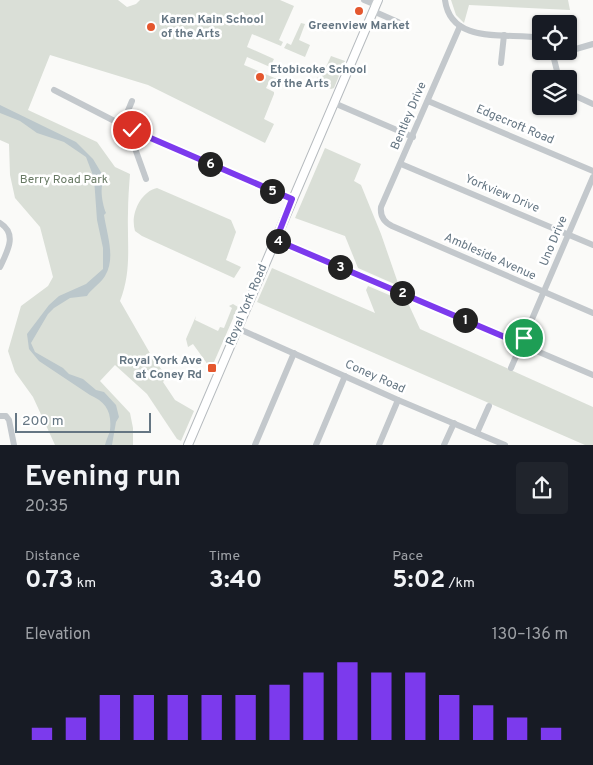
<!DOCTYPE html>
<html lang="en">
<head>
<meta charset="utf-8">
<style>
  body { margin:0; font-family:Overpass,sans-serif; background:#20242c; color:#f1f3f6; height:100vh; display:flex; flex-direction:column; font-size:19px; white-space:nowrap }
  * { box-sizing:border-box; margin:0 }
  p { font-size:16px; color:#9ea1a6 }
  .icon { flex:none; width:28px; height:28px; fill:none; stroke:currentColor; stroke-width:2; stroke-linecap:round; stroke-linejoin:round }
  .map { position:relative; height:445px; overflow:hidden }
  .drawer { display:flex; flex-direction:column; background:#171b24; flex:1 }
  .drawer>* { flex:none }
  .controls { position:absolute; left:532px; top:15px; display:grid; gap:10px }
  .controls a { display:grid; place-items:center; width:45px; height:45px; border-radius:5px; background:#171b24; box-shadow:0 1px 4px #0004; font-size:25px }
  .scale { position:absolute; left:15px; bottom:12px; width:136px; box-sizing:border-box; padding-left:5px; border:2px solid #657683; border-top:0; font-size:14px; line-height:18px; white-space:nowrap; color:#657683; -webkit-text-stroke:4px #fff; paint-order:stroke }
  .pin { position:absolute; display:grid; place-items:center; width:42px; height:42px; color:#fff; margin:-21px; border:2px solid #fff; border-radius:50%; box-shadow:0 1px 5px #0007 }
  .km { position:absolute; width:25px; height:25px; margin:-12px; border-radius:50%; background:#222; color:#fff; font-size:14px; line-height:25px; text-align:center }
  .round { display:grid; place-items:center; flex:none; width:52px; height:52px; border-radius:5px; background:#20242c }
  .headline { display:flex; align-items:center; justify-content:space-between; height:85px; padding:0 25px }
  h1 { font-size:28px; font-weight:700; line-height:38px }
  .metrics { display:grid; grid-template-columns:repeat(3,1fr); gap:8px; height:85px; padding:5px 25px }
  .metrics div { display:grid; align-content:center }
  .metrics b { font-size:25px; font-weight:700 }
  .metrics small { font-size:14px; font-weight:400 }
  .metrics p { font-size:14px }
  .chart { height:140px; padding:10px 25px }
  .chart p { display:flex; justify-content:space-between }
  .chart svg { width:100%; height:90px; margin-top:5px; stroke:#7c3aed; stroke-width:6 }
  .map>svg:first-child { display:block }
</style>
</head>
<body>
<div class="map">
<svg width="593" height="445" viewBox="0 0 593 445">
  <rect width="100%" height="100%" fill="#fafaf8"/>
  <g fill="#dadfd7">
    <path d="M 0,0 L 118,0 L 127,7 L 136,4 L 140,0 L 280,0 L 294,6 L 279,40 L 283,42 L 281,46 L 252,34 L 247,47 L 274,59 L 270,67 L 247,57 L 244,65 L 284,82 L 281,87 L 269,82 L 266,88 L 274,92 L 274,94 L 264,119 L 274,124 L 265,143 L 148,85 L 50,55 L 28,110 L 97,142 L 115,167 L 130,174 C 129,187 128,200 128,213 C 127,244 132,271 120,301 L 151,355 L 167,377 L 163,382 L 175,400 L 194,411 L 181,441 L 177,439 L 147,394 L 115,365 L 100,381 L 130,413 L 133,428 L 133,445 L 55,445 L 33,397 L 15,372 L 8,351 L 21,306 L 48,286 L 53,277 L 40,227 L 15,198 L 10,175 L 9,144 L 0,140 Z"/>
    <path d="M 451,0 L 568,0 L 570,10 L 469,5 L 464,23 L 456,15 Z"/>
    <path d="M 301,23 L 305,24 L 299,40 L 310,45 L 305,57 L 284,48 L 287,43 L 291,45 Z"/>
    <path d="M 331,56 L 345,61 L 334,88 L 331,89 L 315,82 L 318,77 L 321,78 Z"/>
    <path d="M 325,148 L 361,164 L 354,181 L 361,185 L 381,234 L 399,286 L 358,268 L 345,236 L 295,218 Z"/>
    <path d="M 157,188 L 231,220 L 236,232 L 226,260 L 241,267 L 234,278 L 142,236 L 135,231 C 130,215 140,192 157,188 Z"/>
    <path d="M 272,268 L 375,313 L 366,290 L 368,286 L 408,303 L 420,329 L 593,407 L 593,445 L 585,445 L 257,302 Z"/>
    <path d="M 233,304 L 238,307 L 211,369 L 193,344 L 188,347 L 186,339 L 196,316 L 195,320 L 218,331 L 220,327 L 224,328 L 232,308 L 229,306 Z"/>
  </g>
  <path fill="#bbc7cb" d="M 0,105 L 76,142 L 93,159 L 105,179 C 99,185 102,203 106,213 L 104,215 C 107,235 116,258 105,276 C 100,284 90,290 87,296 L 70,298 L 54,308 L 48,314 L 31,343 L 35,352 L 63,368 L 69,374 L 83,379 L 96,390 L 104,392 L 116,405 L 119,417 L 116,422 L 112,445 L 105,445 C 106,440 109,435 110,430 C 112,412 106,402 90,395 L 39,361 L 29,349 L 27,334 L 49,305 L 59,296 L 86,284 L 103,269 L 103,248 L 97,220 L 94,178 L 86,157 L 64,142 L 37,133 L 20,121 L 0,113 Z"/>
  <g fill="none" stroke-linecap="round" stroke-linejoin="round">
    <g stroke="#b5babe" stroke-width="10">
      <path id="major" d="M 188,445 L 378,0"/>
    </g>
    <g stroke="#c3c8cc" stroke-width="6">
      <path d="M 364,0 L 376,5"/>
      <path d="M 445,0 C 451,46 509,32 541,38"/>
      <path d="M 373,11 L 398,22"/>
      <path d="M 460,26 L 381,207 C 380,216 384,222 392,226 L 593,313"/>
      <path d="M 552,51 L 559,79"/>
      <path d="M 569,51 L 593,44"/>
      <path d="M 553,55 L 566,51"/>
      <path d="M 501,63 L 504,35"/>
      <path d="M 54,90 L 132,130 L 292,199"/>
      <path d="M 569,93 L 593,104"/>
      <path d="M 428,101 L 593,171"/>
      <path d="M 334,103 L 413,137"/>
      <path d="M 122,125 L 132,101"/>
      <path d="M 132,130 L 132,140 L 146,179"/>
      <path d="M 401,164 L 593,245"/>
      <path d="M 0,223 C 18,234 7,252 0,267"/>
      <path d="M 276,240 L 593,375"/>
      <path d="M 237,328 L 398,400 L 505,445"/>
      <path d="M 511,368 L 593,177"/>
      <path d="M 0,416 L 6,416 L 9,420 L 14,445"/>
      <path d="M 477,433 L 489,406"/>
      <path d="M 255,445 L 294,353"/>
      <path d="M 316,445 L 345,376"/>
      <path d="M 379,445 L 398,400"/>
      <path d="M 444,445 L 454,423"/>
    </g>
    <use href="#major" stroke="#fff" stroke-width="8"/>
  </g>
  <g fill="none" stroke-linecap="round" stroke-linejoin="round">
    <g stroke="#fff" stroke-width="10">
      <path id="route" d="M 132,130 L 292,199 L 276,240 L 521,344 L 524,338"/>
    </g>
    <use href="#route" stroke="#7c3aed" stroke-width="6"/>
  </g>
  <g fill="#e4572e" stroke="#fff" stroke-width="2">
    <circle cx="359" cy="11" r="5"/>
    <circle cx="151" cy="27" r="5"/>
    <circle cx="260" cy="77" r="5"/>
    <rect x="207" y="363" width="10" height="10" rx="2.5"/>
  </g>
  <g text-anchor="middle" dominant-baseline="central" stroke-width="5" stroke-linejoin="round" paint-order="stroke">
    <g font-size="12" font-weight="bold" fill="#657683" stroke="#fff" text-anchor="start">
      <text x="161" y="20">Karen Kain School<tspan x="161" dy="14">of the Arts</tspan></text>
      <text x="359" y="26" text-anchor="middle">Greenview Market</text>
      <text x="270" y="70">Etobicoke School<tspan x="270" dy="14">of the Arts</tspan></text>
      <text x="202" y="361" text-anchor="end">Royal York Ave<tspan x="202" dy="14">at Coney Rd</tspan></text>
    </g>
    <g font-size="12" fill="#657683" stroke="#fff">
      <text transform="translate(409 116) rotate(-67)">Bentley Drive</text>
      <text transform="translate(515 125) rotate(23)">Edgecroft Road</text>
      <text transform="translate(502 194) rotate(23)">Yorkview Drive</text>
      <text transform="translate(554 241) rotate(-67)">Uno Drive</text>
      <text transform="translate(490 257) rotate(24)">Ambleside Avenue</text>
      <text transform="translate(247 305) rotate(-67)">Royal York Road</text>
      <text transform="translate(375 377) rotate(24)">Coney Road</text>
    </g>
    <g font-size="12" fill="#687a64" stroke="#fff">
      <text x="64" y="180">Berry Road Park</text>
    </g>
  </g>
</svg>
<div class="controls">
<a><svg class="icon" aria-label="locate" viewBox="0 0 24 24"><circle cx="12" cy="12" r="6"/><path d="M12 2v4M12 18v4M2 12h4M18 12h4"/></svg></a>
<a><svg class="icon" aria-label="layers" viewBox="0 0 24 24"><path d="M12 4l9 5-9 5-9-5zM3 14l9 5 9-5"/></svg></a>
</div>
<div class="scale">200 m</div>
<div class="pin" style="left:524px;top:338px;background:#1e9e55"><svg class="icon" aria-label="arrive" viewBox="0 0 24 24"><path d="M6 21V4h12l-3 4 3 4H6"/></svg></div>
<div class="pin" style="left:132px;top:130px;background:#d93025"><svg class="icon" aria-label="check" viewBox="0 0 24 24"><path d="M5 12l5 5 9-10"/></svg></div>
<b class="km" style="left:465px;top:320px">1</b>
<b class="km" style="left:402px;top:293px">2</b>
<b class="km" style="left:340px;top:267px">3</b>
<b class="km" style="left:278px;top:241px">4</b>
<b class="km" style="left:272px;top:191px">5</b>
<b class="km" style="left:210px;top:164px">6</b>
</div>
<section class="drawer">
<div class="headline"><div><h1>Evening run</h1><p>20:35</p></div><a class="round"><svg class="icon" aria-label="share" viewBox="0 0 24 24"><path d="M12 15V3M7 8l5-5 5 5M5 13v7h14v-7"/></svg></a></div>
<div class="metrics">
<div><p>Distance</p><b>0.73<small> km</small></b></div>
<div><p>Time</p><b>3:40</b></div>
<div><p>Pace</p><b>5:02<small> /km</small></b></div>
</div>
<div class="chart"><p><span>Elevation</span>130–136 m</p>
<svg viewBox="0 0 160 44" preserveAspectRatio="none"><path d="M5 44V38M15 44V33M25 44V22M35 44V22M45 44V22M55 44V22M65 44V22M75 44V17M85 44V11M95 44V6M105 44V11M115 44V11M125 44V22M135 44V27M145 44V33M155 44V38"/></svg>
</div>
</section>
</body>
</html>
